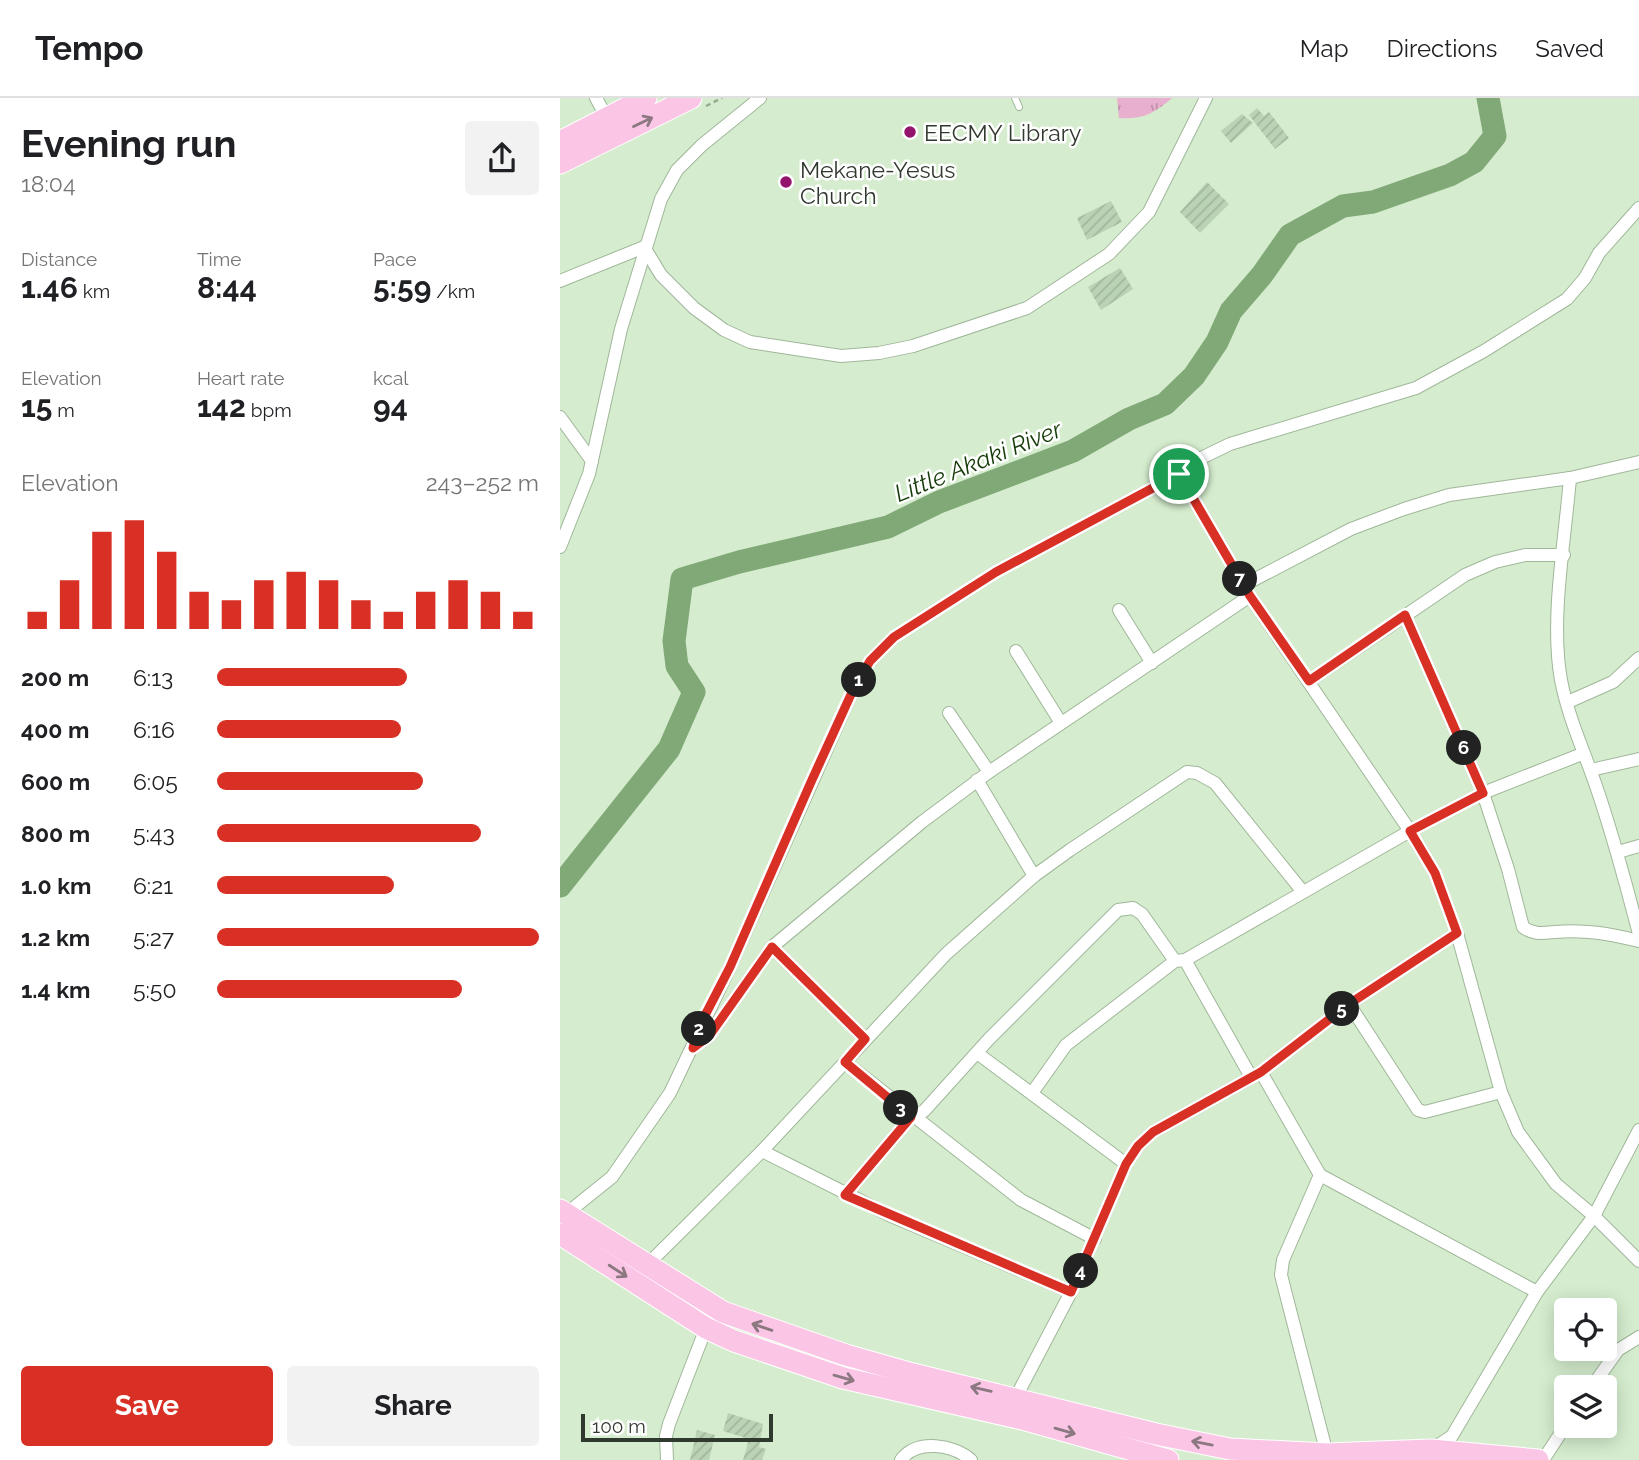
<!DOCTYPE html>
<html lang="en">
<head>
<meta charset="utf-8">
<style>
  body { margin:0; font-family:Raleway,sans-serif; background:#f2f2f2; color:#202124; height:100vh; display:flex; flex-direction:column; font-size:26px; white-space:nowrap }
  * { box-sizing:border-box; margin:0 }
  p { font-size:23px; color:#757577 }
  .icon { flex:none; width:38px; height:38px; fill:none; stroke:currentColor; stroke-width:2; stroke-linecap:round; stroke-linejoin:round }
  .map { position:relative; flex:1; overflow:hidden }
  .drawer { display:flex; flex-direction:column; background:#fff; width:560px }
  .drawer>* { flex:none }
  .controls { position:absolute; left:994px; top:1200px; display:grid; gap:14px }
  .controls a { display:grid; place-items:center; width:63px; height:63px; border-radius:7px; background:#fff; box-shadow:0 4px 18px #0003; font-size:35px }
  .scale { position:absolute; left:21px; bottom:18px; width:192px; box-sizing:border-box; padding-left:7px; border:4px solid #30392d; border-top:0; font-size:19px; line-height:24px; white-space:nowrap; color:#30392d; -webkit-text-stroke:5px #fff; paint-order:stroke }
  .pin { position:absolute; display:grid; place-items:center; width:60px; height:60px; color:#fff; margin:-30px; border:4px solid #fff; border-radius:50%; box-shadow:0 2px 7px #0007 }
  .km { position:absolute; width:35px; height:35px; margin:-18px; border-radius:50%; background:#222; color:#fff; font-size:19px; line-height:35px; text-align:center }
  .round { display:grid; place-items:center; flex:none; width:74px; height:74px; border-radius:7px; background:#f2f2f2 }
  .overview { display:flex; align-items:center; justify-content:space-between; height:119px; padding:0 21px }
  h1 { font-size:38px; font-weight:700; line-height:52px }
  .figures { display:grid; grid-template-columns:repeat(3,1fr); gap:10px; height:119px; padding:7px 21px }
  .figures div { display:grid; align-content:center }
  .figures b { font-size:30px; font-weight:700 }
  .figures small { font-size:19px; font-weight:400 }
  .figures p { font-size:19px }
  .chart { height:196px; padding:14px 21px }
  .chart p { display:flex; justify-content:space-between }
  .chart svg { width:100%; height:126px; margin-top:7px; stroke:#d93025; stroke-width:6 }
  .button { display:flex; gap:14px; margin-top:auto; padding:14px 21px }
  .button a { flex:1; height:80px; border-radius:7px; background:#d93025; color:#fff; font-size:28px; font-weight:700; line-height:80px; text-align:center }
  .button a+a { background:#f2f2f2; color:#202124 }
  ul { padding:0 21px; list-style:none; font-size:23px }
  li { display:grid; grid-template-columns:112px 84px 1fr; align-items:center; height:52px }
  li i { height:18px; border-radius:9px; background:#d93025 }
  header { display:flex; align-items:center; gap:42px; box-sizing:border-box; height:98px; padding:0 35px; background:#fff; border-bottom:2px solid #e0e0e0 }
  header strong { font-size:33px }
  nav { display:flex; gap:38px; margin-inline-start:auto; font-size:24px }
  main { display:flex; flex:1; min-height:0 }
  .map>svg:first-child { display:block }
</style>
</head>
<body>
<header>
<strong>Tempo</strong>
<nav><a>Map</a><a>Directions</a><a>Saved</a></nav>
</header>
<main>
<section class="drawer">
<div class="overview"><div><h1>Evening run</h1><p>18:04</p></div><a class="round"><svg class="icon" aria-label="share" viewBox="0 0 24 24"><path d="M12 15V3M7 8l5-5 5 5M5 13v7h14v-7"/></svg></a></div>
<div class="figures">
<div><p>Distance</p><b>1.46<small> km</small></b></div>
<div><p>Time</p><b>8:44</b></div>
<div><p>Pace</p><b>5:59<small> /km</small></b></div>
</div>
<div class="figures">
<div><p>Elevation</p><b>15<small> m</small></b></div>
<div><p>Heart rate</p><b>142<small> bpm</small></b></div>
<div><p>kcal</p><b>94</b></div>
</div>
<div class="chart"><p><span>Elevation</span>243–252 m</p>
<svg viewBox="0 0 160 44" preserveAspectRatio="none"><path d="M5 44V38M15 44V27M25 44V10M35 44V6M45 44V17M55 44V31M65 44V34M75 44V27M85 44V24M95 44V27M105 44V34M115 44V38M125 44V31M135 44V27M145 44V31M155 44V38"/></svg>
</div>
<ul>
<li><b>200 m</b>6:13<i style="width:59%"></i></li>
<li><b>400 m</b>6:16<i style="width:57%"></i></li>
<li><b>600 m</b>6:05<i style="width:64%"></i></li>
<li><b>800 m</b>5:43<i style="width:82%"></i></li>
<li><b>1.0 km</b>6:21<i style="width:55%"></i></li>
<li><b>1.2 km</b>5:27<i style="width:100%"></i></li>
<li><b>1.4 km</b>5:50<i style="width:76%"></i></li>
</ul>
<div class="button"><a>Save</a><a>Share</a></div>
</section>
<div class="map">
<svg width="1079" height="1362" viewBox="0 0 1079 1362">
  <defs>
    <pattern id="park-tufts" width="24" height="20" patternUnits="userSpaceOnUse" patternTransform="scale(1.75)"><rect width="24" height="20" fill="#e9afcf"/><path d="M3 7l-1-3M5 7V3M7 7l1-3M15 17l-1-3M17 17v-4M19 17l1-3" fill="none" stroke="#bd8fa8"/></pattern>
    <pattern id="building-hatch" width="6" height="6" patternUnits="userSpaceOnUse" patternTransform="scale(1.75)"><rect width="6" height="6" fill="#bbd3b5"/><path d="M-1 1l2-2M0 6l6-6M5 7l2-2" fill="none" stroke="#a1b69c"/></pattern>
  </defs>
  <rect width="100%" height="100%" fill="#d5edce"/>
  <path fill="url(#park-tufts)" d="M 557,0 L 612,0 C 595,15 582,22 559,20 Z"/>
  <g fill="none" stroke-linecap="round" stroke-linejoin="round">
    <path stroke="#81a877" stroke-width="23" d="M 0,788 L 109,651 L 134,594 L 117,568 L 114,543 L 122,481 L 179,464 L 328,429 L 379,404 L 513,353 L 569,321 L 605,306 L 634,278 L 657,244 L 671,213 L 702,177 L 730,137 L 783,108 L 813,104 L 890,77 L 914,64 L 935,38 L 928,0"/>
  </g>
  <g fill="url(#building-hatch)">
    <path d="M 697,10 L 704,18 L 709,14 L 729,40 L 715,51 L 689,17 Z"/>
    <path d="M 682,16 L 693,25 L 671,45 L 661,33 Z"/>
    <path d="M 647,84 L 669,106 L 640,135 L 620,114 Z"/>
    <path d="M 551,103 L 562,124 L 527,142 L 517,120 Z"/>
    <path d="M 560,170 L 573,191 L 541,212 L 528,189 Z"/>
    <path d="M 168,1315 L 203,1326 L 199,1349 L 206,1351 L 202,1362 L 183,1362 L 189,1341 L 163,1333 Z"/>
    <path d="M 137,1332 L 155,1337 L 149,1362 L 130,1362 Z"/>
  </g>
  <g fill="none" stroke-linecap="round" stroke-linejoin="round">
    <g stroke="#a0b79a" stroke-width="8">
      <path id="lane" d="M 455,0 L 459,9"/>
    </g>
    <g stroke="#a0b79a" stroke-width="14">
      <g id="street">
        <path d="M 36,0 L 49,24"/>
        <path d="M 84,149 L 101,177 L 134,210 L 164,232 L 190,244 L 281,258 L 319,255 L 353,248 L 467,210 L 549,156 L 589,114 L 646,0"/>
        <path d="M 0,183 L 84,149"/>
        <path d="M 0,319 L 32,363"/>
        <path d="M 619,376 L 690,498 L 850,733 L 875,775 L 897,835 L 941,994 L 958,1034 L 996,1086 L 1034,1118 L 1079,1163"/>
        <path d="M 1010,380 C 1005,442 990,522 1001,582 C 1008,619 1024,653 1036,688 C 1053,737 1066,786 1079,836"/>
        <path d="M 0,449 L 29,376 L 61,231 L 101,101 L 117,72 L 142,47 L 200,0"/>
        <path d="M 684,487 L 791,431 L 844,411 L 889,397 L 1010,380 L 1079,364"/>
        <path d="M 559,512 L 592,565"/>
        <path d="M 845,517 L 923,695 L 948,771 L 963,829 C 973,837 983,835 995,834 C 1025,831 1050,836 1079,843"/>
        <path d="M 456,553 L 501,625"/>
        <path d="M 749,583 L 905,477 L 935,464 L 965,457 L 1004,457"/>
        <path d="M 1008,604 L 1053,584 L 1079,560"/>
        <path d="M 389,615 L 429,674"/>
        <path d="M 1031,672 L 1079,661"/>
        <path d="M 417,682 L 474,778"/>
        <path d="M 1058,754 L 1079,748"/>
        <path d="M 212,849 L 305,941"/>
        <path d="M 625,862 L 850,733 L 923,695 L 1022,656"/>
        <path d="M 789,906 L 858,1012 L 865,1014 L 941,994"/>
        <path d="M 133,950 L 149,938 L 212,849 L 362,724 L 429,674 L 690,498"/>
        <path d="M 417,955 L 566,1066"/>
        <path d="M 285,964 L 461,1102 L 535,1141"/>
        <path d="M 701,974 L 760,1077 L 977,1194"/>
        <path d="M 472,995 L 506,947 L 615,863 L 625,862 L 691,979"/>
        <path d="M 202,1053 L 329,1117 L 511,1194"/>
        <path d="M 760,1077 L 723,1162 L 721,1177 L 767,1356"/>
        <path d="M 285,1097 L 351,1019 L 364,1013 L 429,941 L 558,812 L 573,810 L 582,816 L 615,863"/>
        <path d="M 6,1116 L 52,1079 L 110,995 L 170,869 L 293,592 L 310,563 L 334,539 L 436,474 L 619,376 L 633,364 L 670,346 L 856,290 L 924,253 L 1007,201 L 1025,180 L 1039,155 L 1079,110"/>
        <path d="M 87,1167 L 202,1053 L 386,856 L 474,778 L 510,752 L 627,674 L 637,675 L 655,685 L 743,794"/>
        <path d="M 1031,1290 L 1058,1252 L 1079,1239"/>
        <path d="M 456,1299 L 511,1194 L 566,1066 L 578,1048 L 593,1034 L 701,974 L 789,906 L 897,835"/>
        <path d="M 871,1352 L 892,1338 L 977,1194 L 1034,1118 L 1079,1032"/>
        <path d="M 107,1362 L 106,1338 L 109,1326 L 146,1230"/>
        <path d="M 341,1362 C 357,1340 394,1347 411,1362"/>
        <path d="M 983,1362 L 1006,1327"/>
      </g>
    </g>
    <g stroke="#fff" stroke-width="23">
      <g id="primary">
        <path d="M 0,44 L 86,0"/>
        <path d="M 0,65 L 131,0"/>
        <path d="M 0,1112 L 163,1214 L 286,1257 L 353,1276 L 596,1336 L 670,1351 L 767,1356 L 871,1352 L 978,1362"/>
        <path d="M 0,1136 L 146,1230 L 174,1243 L 283,1280 L 462,1321 L 608,1362"/>
      </g>
    </g>
    <path stroke="#96a991" stroke-width="2.5" stroke-dasharray="5 3.5" stroke-linecap="butt" d="M 146,8 L 162,0"/>
    <use href="#lane" stroke="#fff" stroke-width="6"/>
    <use href="#street" stroke="#fff" stroke-width="12"/>
    <use href="#primary" stroke="#fbc5e5" stroke-width="21"/>
  </g>
  <defs><path id="oneway-shaft" d="M-6 0H5M1.5-3L5.5 0L1.5 3" fill="none" stroke-width="1.6" stroke-linecap="round" stroke-linejoin="round" transform="scale(1.75)"/></defs>
  <g stroke="#8b7880">
    <use href="#oneway-shaft" transform="translate(83 24) rotate(-26)"/>
    <use href="#oneway-shaft" transform="translate(58 1173) rotate(33)"/>
    <use href="#oneway-shaft" transform="translate(202 1229) rotate(-161)"/>
    <use href="#oneway-shaft" transform="translate(284 1280) rotate(16)"/>
    <use href="#oneway-shaft" transform="translate(421 1291) rotate(-167)"/>
    <use href="#oneway-shaft" transform="translate(505 1333) rotate(16)"/>
    <use href="#oneway-shaft" transform="translate(642 1345) rotate(-169)"/>
  </g>
  <g fill="none" stroke-linecap="round" stroke-linejoin="round">
    <g stroke="#fff" stroke-width="14">
      <path id="route" d="M 619,376 L 690,498 L 749,583 L 845,517 L 923,695 L 850,733 L 875,775 L 897,835 L 789,906 L 701,974 L 593,1034 L 578,1048 L 566,1066 L 511,1194 L 285,1097 L 351,1019 L 285,964 L 305,941 L 212,849 L 149,938 L 133,950 L 139,929 L 170,869 L 251,684 L 293,592 L 310,563 L 334,539 L 436,474 Z"/>
    </g>
    <use href="#route" stroke="#d93025" stroke-width="9"/>
  </g>
  <g fill="#94136d" stroke="#fff" stroke-width="2.5">
    <circle cx="350" cy="34" r="7"/>
    <circle cx="226" cy="84" r="7"/>
  </g>
  <g text-anchor="middle" dominant-baseline="central" stroke-width="5" stroke-linejoin="round" paint-order="stroke">
    <g font-size="23" fill="#30392d" stroke="#fff" text-anchor="start">
      <text x="364" y="34">EECMY Library</text>
      <text x="240" y="71">Mekane-Yesus<tspan x="240" dy="26">Church</tspan></text>
    </g>
    <g font-size="24" font-style="italic" fill="#143b07" stroke="#fff">
      <text transform="translate(418 363) rotate(-22)">Little Akaki River</text>
    </g>
  </g>
</svg>
<div class="controls">
<a><svg class="icon" aria-label="locate" viewBox="0 0 24 24"><circle cx="12" cy="12" r="6"/><path d="M12 2v4M12 18v4M2 12h4M18 12h4"/></svg></a>
<a><svg class="icon" aria-label="layers" viewBox="0 0 24 24"><path d="M12 4l9 5-9 5-9-5zM3 14l9 5 9-5"/></svg></a>
</div>
<div class="scale">100 m</div>
<div class="pin" style="left:619px;top:376px;background:#1e9e55"><svg class="icon" aria-label="arrive" viewBox="0 0 24 24"><path d="M6 21V4h12l-3 4 3 4H6"/></svg></div>
<b class="km" style="left:299px;top:582px">1</b>
<b class="km" style="left:139px;top:931px">2</b>
<b class="km" style="left:341px;top:1010px">3</b>
<b class="km" style="left:521px;top:1173px">4</b>
<b class="km" style="left:782px;top:911px">5</b>
<b class="km" style="left:904px;top:650px">6</b>
<b class="km" style="left:680px;top:481px">7</b>
</div>
</main>
</body>
</html>
